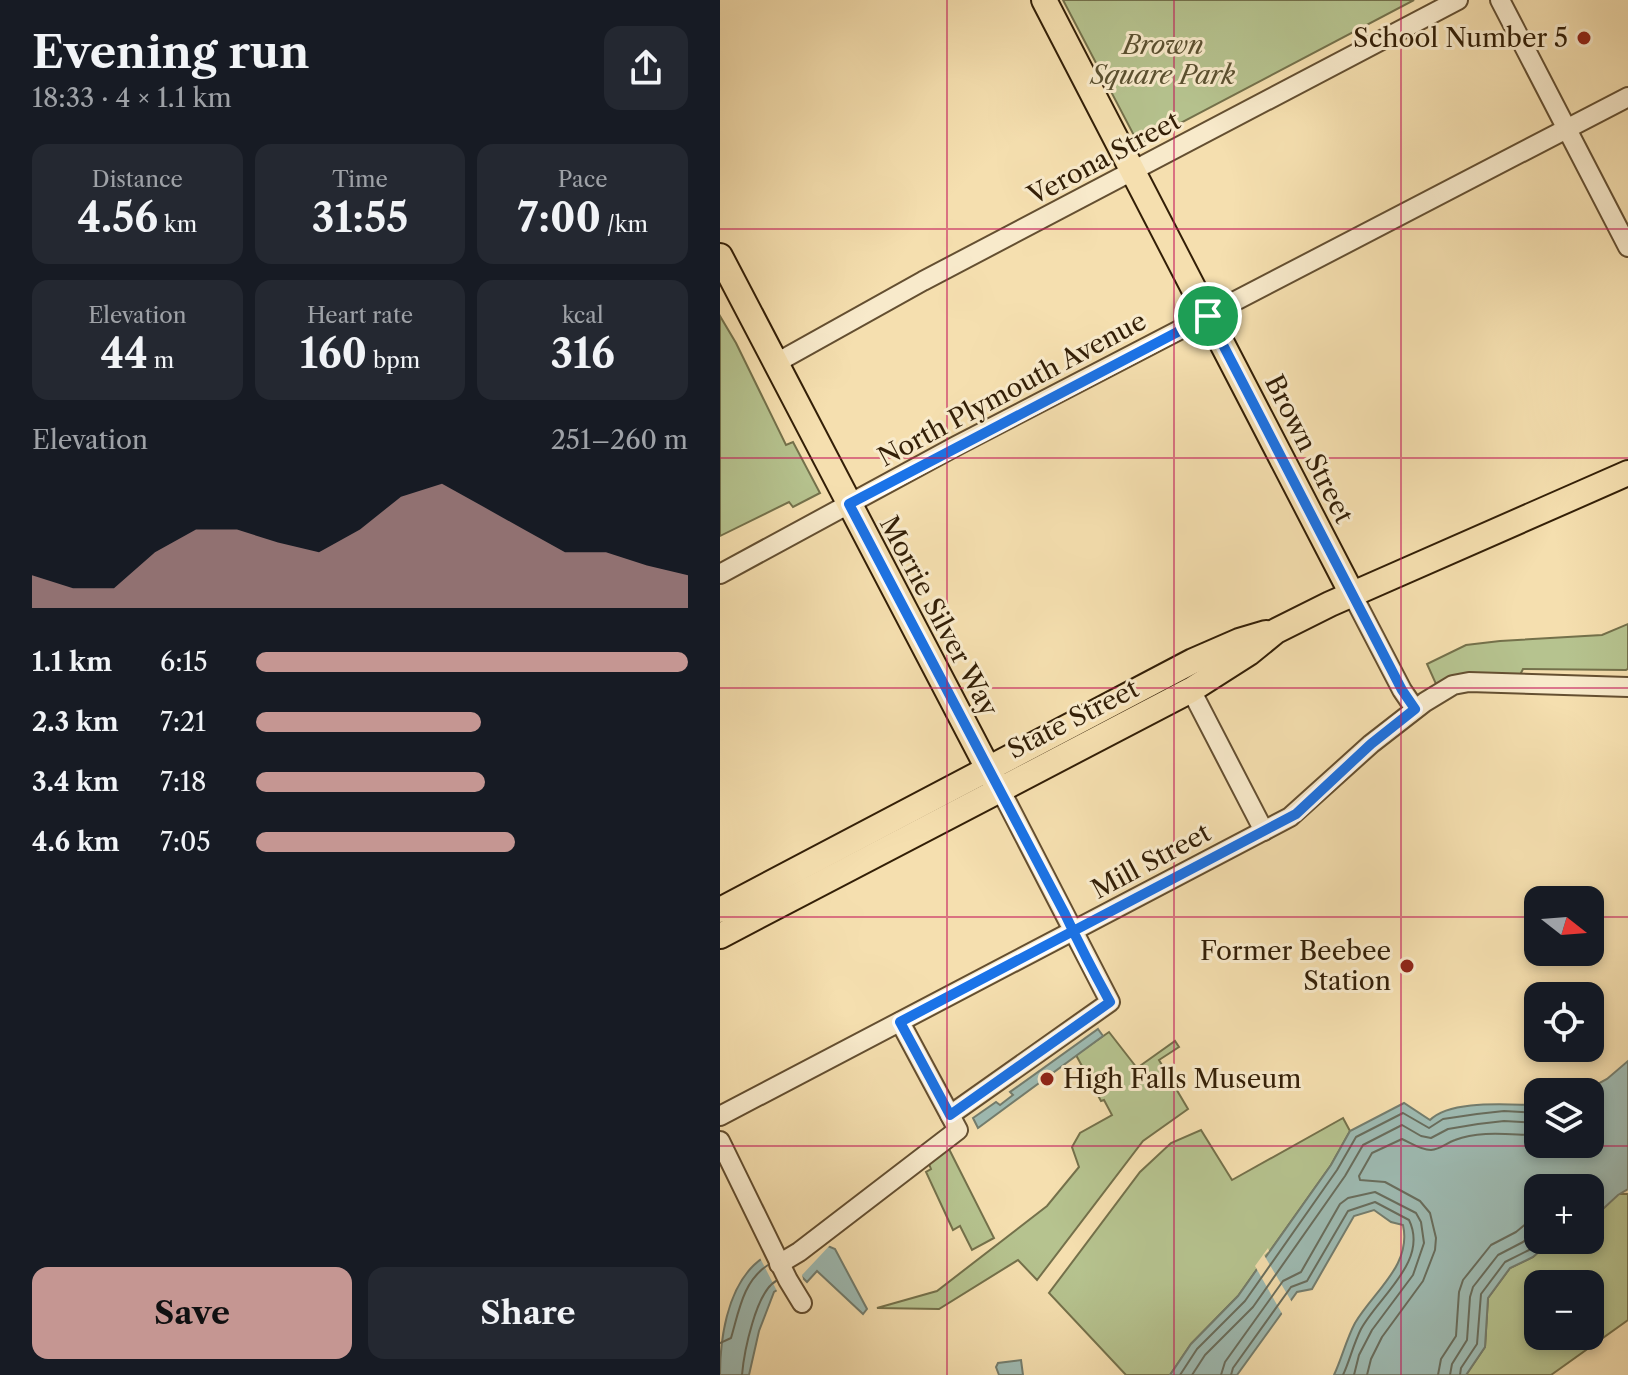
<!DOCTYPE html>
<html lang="en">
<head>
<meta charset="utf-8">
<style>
  body { margin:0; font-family:"Libre Caslon Text",serif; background:#242831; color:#f1f3f6; height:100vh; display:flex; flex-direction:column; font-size:30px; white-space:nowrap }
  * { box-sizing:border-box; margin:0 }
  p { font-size:26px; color:#9ea1a6 }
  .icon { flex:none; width:44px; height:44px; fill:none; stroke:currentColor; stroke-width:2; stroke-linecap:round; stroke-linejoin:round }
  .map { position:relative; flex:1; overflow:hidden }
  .panel { display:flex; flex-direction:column; background:#171b24; width:720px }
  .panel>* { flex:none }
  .needle { width:52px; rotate:107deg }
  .fabs { position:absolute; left:804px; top:886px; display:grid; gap:16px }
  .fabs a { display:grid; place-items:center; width:80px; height:80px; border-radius:16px; background:#171b24; box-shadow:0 4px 12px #0003; font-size:40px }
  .pin { position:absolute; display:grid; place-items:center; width:68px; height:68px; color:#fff; margin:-34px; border:4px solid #fff; border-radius:50%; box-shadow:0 2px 8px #0007 }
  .round { display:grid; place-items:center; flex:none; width:84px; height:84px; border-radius:16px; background:#242831 }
  .head { display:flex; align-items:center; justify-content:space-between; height:136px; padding:0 32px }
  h1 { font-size:44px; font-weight:700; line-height:60px }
  .figures { display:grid; grid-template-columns:repeat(3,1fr); gap:12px; height:136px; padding:8px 32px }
  .figures div { display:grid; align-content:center; border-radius:16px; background:#242831; text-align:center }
  .figures b { font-size:40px; font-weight:700 }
  .figures small { font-size:22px; font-weight:400 }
  .figures p { font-size:22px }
  .chart { height:224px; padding:16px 32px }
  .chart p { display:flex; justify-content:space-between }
  .chart svg { width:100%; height:144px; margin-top:8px; fill:#c59692; opacity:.7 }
  .cta { display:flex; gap:16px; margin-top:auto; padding:16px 32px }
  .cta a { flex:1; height:92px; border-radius:16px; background:#c59692; color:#111; font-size:32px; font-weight:700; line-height:92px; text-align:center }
  .cta a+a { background:#242831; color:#f1f3f6 }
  ul { padding:0 32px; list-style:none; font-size:26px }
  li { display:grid; grid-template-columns:128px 96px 1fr; align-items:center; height:60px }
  li i { height:20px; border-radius:10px; background:#c59692 }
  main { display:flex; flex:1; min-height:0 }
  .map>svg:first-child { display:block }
</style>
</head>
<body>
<main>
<section class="panel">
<div class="head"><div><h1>Evening run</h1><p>18:33 · 4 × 1.1 km</p></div><a class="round"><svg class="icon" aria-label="share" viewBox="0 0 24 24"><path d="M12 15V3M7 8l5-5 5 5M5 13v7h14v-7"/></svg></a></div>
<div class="figures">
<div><p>Distance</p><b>4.56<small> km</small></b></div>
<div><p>Time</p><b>31:55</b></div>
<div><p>Pace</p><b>7:00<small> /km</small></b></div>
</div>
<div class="figures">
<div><p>Elevation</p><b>44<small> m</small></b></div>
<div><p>Heart rate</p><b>160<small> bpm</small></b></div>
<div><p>kcal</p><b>316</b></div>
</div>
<div class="chart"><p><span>Elevation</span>251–260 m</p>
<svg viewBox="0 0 160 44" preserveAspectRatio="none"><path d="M0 44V34L10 38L20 38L30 27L40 20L50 20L60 24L70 27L80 20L90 10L100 6L110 13L120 20L130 27L140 27L150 31L160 34V44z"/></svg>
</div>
<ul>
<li><b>1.1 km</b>6:15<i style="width:100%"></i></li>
<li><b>2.3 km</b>7:21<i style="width:52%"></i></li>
<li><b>3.4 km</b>7:18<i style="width:53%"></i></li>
<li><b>4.6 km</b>7:05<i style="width:60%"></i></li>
</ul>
<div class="cta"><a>Save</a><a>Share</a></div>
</section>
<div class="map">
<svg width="908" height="1375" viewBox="0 0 908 1375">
  <rect width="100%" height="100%" fill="#f5dfaf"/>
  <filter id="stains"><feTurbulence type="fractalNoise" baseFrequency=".0025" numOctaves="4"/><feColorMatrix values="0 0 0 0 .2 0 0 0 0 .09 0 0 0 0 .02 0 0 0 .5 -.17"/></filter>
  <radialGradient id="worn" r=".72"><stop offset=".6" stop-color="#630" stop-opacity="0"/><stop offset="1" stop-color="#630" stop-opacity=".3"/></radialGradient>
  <g fill="#b6c38f" stroke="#74714b" stroke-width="2" fill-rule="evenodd">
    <path d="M 343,0 L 694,0 L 419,145 Z"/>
    <path d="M 0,316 L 16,343 L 66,445 L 73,442 L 100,493 L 73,507 L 69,502 L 0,536 Z"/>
    <path d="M 908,624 L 908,669 L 906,670 L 803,669 L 799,677 L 734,676 L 716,684 L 707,664 L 746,645 L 780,641 L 882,635 Z"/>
    <path d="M 389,1032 L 417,1068 L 455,1041 L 459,1047 L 439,1060 L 468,1109 L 423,1141 L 317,1280 L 298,1260 L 219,1309 L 157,1308 L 217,1291 L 327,1206 L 359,1167 L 352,1147 L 360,1133 L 392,1115 L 384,1100 L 381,1101 L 356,1055 Z"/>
    <path d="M 623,1118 L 630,1131 L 611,1165 L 518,1296 L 471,1344 L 450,1375 L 406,1375 L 329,1293 L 420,1172 L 451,1143 L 481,1130 L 512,1180 Z"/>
    <path d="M 229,1149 L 274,1238 L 252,1250 L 240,1226 L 233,1230 L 206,1172 L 211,1169 L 209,1164 Z"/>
    <path d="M 898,1194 L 908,1194 L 908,1320 L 831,1375 L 746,1375 L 765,1347 L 768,1298 L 790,1268 L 813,1257 L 832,1240 L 870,1240 L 870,1221 ZM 818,1284 L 870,1284 L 870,1336 L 818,1336 Z"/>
  </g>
  <g fill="#9ebbb3" stroke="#737d6e" stroke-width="2">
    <path d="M 378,1029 L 383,1036 L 258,1128 L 253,1118 L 276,1102 L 280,1105 L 293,1095 L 290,1092 Z"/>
    <path d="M 908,1061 L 908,1189 L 898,1195 L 870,1221 L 870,1188 L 818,1188 L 818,1240 L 832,1240 L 813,1257 L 790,1268 L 768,1298 L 765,1347 L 746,1375 L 614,1375 C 622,1358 626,1340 635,1323 C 654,1291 692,1265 683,1225 L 671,1222 L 654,1210 L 634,1216 L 592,1289 L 577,1292 L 517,1375 L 450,1375 L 471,1344 L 518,1296 L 611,1165 L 630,1131 L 684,1103 L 710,1120 C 731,1099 789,1105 818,1105 L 818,1144 L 870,1144 L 870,1092 L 863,1092 L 887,1079 Z"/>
    <path d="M 82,1235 L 115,1249 L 147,1309 L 143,1314 L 97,1271 L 87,1282 L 81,1276 L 54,1292 L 39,1331 L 29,1375 L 0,1375 C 0,1339 7,1291 34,1265 C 47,1252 67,1244 82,1235 Z"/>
    <path d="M 301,1360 L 303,1375 L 279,1375 L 276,1367 L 278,1363 Z"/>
  </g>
  <g fill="#f5dfaf">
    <path d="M 81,1231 L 112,1243 L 82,1275 L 83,1279 L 58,1293 L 39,1256 Z"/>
    <path d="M 548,1248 L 549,1251 L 544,1255 L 573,1304 L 564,1317 L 535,1266 Z"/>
  </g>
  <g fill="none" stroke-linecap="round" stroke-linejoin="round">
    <g stroke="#686d5d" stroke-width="2">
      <path d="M 0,1343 L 11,1338 C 19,1311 23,1281 48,1265"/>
      <path d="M 22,1375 C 24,1352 36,1292 56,1281"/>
      <path d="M 460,1375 L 477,1349 L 525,1301 L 617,1170 L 636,1137 L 683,1113 L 709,1128 L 723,1119 L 757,1114 L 784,1111 L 818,1113"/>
      <path d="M 472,1375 L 485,1355 L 533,1307 L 625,1176 L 643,1145 L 682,1125 L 701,1136 L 711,1138 L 728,1129 L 758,1124 L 784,1121 L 818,1123"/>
      <path d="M 501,1375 L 505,1362 L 563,1281 L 581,1272 L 620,1204 L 628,1198 L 655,1192 L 696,1213 L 701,1222 L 704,1243 L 693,1275 L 652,1330 L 639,1355 L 634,1375"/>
      <path d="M 511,1375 L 513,1368 L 571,1287 L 587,1281 L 628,1211 L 655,1202 L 689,1220 C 709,1261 659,1296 641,1329 C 633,1345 630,1360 623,1375"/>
      <path d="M 647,1375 L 651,1359 L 662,1337 L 703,1281 L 715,1250 L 716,1238 L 710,1213 L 700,1201 L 665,1182 L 640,1180 L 639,1176 L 652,1153 L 682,1139 C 691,1143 700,1150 711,1150 C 721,1149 726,1143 735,1140 C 761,1130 791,1135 818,1135"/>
      <path d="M 718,1375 L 721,1359 L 736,1336 L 739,1292 L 743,1280 L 771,1245 L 796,1232 L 818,1214"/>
      <path d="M 730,1375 L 732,1364 L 747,1340 L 750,1297 L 753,1287 L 778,1255 L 803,1242 L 818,1229"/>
      <path d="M 740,1375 L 741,1368 L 757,1344 L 761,1294 L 785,1262 L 809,1250 L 820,1240"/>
    </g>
    <g stroke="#644f31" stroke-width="22">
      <g id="minor">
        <path d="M 780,0 L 908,247"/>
        <path d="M 56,363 L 203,281 L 738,0"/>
        <path d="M 0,574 L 236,446 L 908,97"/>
        <path d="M 632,594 L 682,690 L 695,709"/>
        <path d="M 471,690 L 544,831"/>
        <path d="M 230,1115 L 390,1002 L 280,789"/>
        <path d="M 0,1116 L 570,817 L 651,744 L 705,702 L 733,685 L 749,682 L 908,687"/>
        <path d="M 0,1141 L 68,1280 L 82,1303"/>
        <path d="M 59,1264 L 79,1252 L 238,1130 L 180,1022"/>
      </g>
    </g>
    <g stroke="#331f07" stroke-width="28">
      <g id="major">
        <path d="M 324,0 L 632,594"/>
        <path d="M 0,256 L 274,780"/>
        <path d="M 0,910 L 473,661 L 519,641 L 546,633"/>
        <path d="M 0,936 L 471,690 L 529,653 L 556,631 L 610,604 L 908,473"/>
      </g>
    </g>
    <use href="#minor" stroke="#f8eacb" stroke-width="18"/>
    <use href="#major" stroke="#f5dfaf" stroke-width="24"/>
  </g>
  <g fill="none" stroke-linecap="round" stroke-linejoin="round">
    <g stroke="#fff" stroke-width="16">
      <path id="route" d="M 488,316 L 129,504 L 345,914 C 359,944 374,973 390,1002 L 230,1115 L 180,1022 L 576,814 L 651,744 L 695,709 L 682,690 L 488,316"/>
    </g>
    <use href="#route" stroke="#1a73e8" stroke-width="10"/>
  </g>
  <path fill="none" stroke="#c2185b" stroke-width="2" stroke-opacity="0.55" d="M 227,0 L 227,1375M 454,0 L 454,1375M 681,0 L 681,1375M 0,229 L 908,229M 0,458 L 908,458M 0,688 L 908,688M 0,917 L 818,917M 870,917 L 908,917M 0,1146 L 908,1146"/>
  <g fill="#8f2418" stroke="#f8eacb" stroke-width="3">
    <circle cx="864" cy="38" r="8"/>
    <circle cx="687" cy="966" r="8"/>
    <circle cx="327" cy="1079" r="8"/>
  </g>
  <g text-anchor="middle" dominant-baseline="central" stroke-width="6" stroke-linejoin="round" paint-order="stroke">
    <g font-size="26" fill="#331f07" stroke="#f8eacb" text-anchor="end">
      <text x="848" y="38">School Number 5</text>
      <text x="671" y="951">Former Beebee<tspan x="671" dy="30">Station</tspan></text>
      <text x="343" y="1079" text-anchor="start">High Falls Museum</text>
    </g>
    <g font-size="26" font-style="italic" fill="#5a5030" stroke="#f8eacb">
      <text x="443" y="45">Brown<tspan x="443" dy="30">Square Park</tspan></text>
    </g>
    <g font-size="26" fill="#331f07" stroke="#f8eacb">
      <text transform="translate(384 158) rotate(-28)">Verona Street</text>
      <text transform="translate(292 389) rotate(-28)">North Plymouth Avenue</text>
      <text transform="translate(589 449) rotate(63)">Brown Street</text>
      <text transform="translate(219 616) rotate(62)">Morrie Silver Way</text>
      <text transform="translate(353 719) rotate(-27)">State Street</text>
      <text transform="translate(431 861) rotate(-28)">Mill Street</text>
    </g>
  </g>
  <rect width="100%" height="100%" filter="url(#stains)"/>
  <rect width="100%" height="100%" fill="url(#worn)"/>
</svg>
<div class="fabs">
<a><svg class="needle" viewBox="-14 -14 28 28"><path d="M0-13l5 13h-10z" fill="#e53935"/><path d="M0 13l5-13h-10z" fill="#9ea1a6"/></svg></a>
<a><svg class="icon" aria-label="locate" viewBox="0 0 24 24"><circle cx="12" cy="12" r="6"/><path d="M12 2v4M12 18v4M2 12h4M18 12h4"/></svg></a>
<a><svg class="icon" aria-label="layers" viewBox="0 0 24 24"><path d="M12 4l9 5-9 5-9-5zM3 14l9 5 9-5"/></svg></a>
<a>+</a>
<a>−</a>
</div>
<div class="pin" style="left:488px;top:316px;background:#1e9e55"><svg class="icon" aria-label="arrive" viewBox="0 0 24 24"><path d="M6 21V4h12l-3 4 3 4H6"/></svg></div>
</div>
</main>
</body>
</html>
